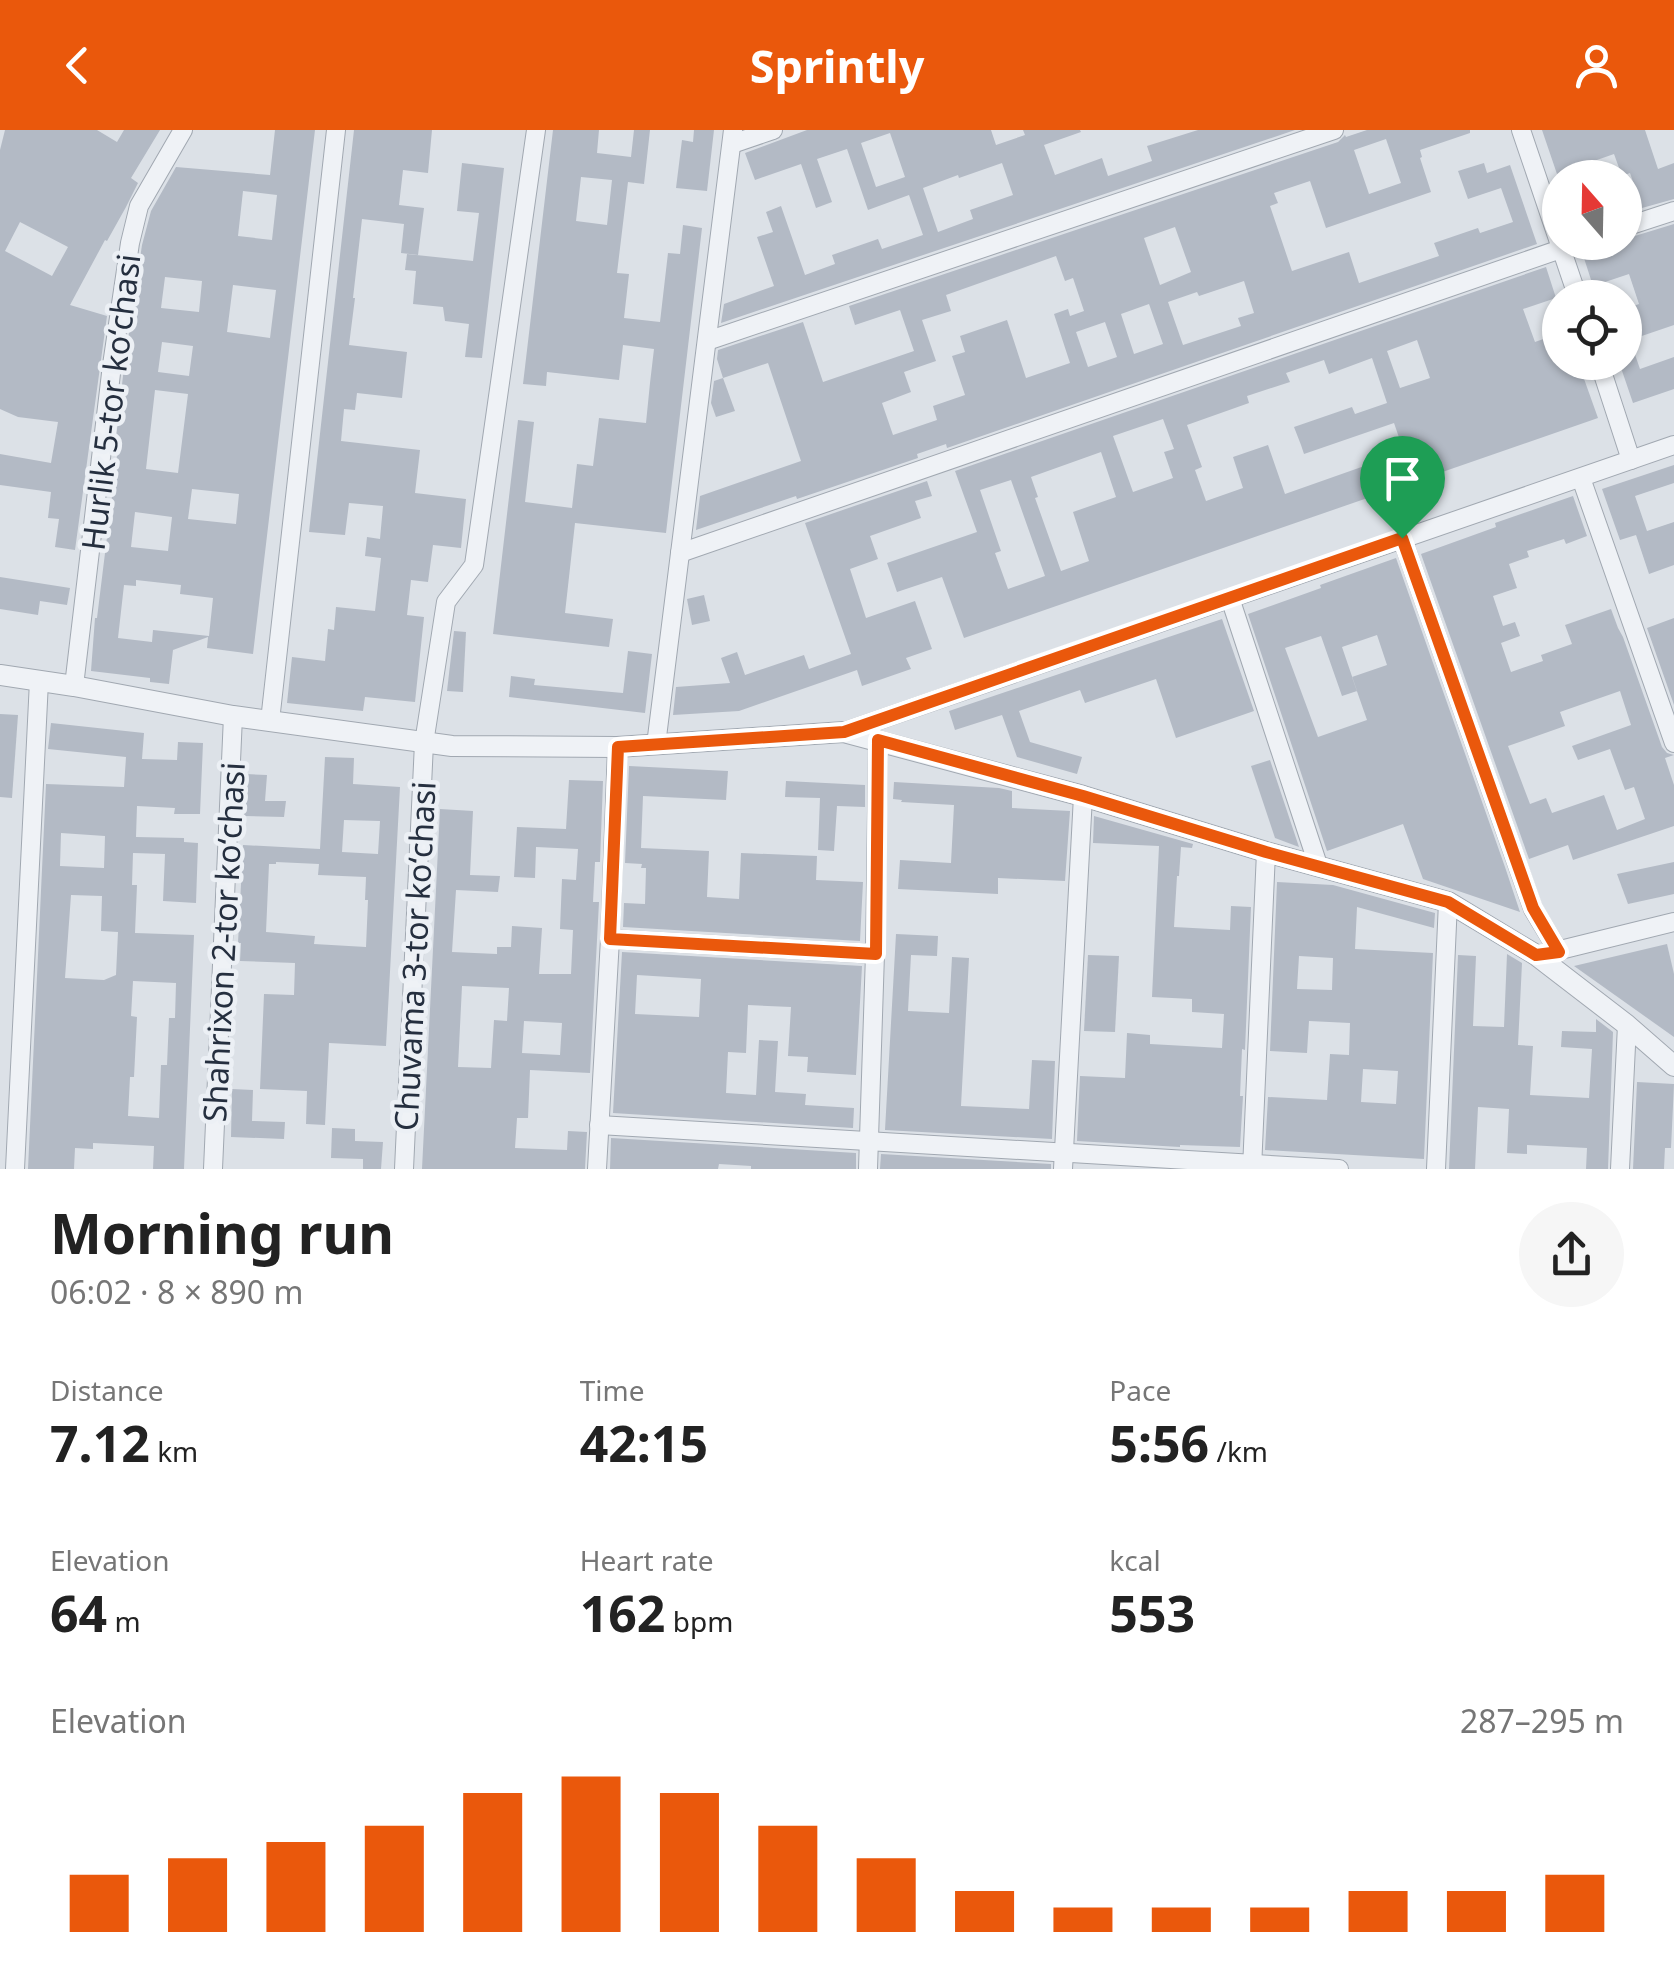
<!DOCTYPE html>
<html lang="en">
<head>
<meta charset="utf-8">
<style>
  body { margin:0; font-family:"Noto Sans",sans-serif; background:#f6f6f6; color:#222; height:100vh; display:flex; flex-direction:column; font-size:38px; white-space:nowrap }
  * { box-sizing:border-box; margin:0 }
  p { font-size:32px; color:#767676 }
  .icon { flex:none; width:55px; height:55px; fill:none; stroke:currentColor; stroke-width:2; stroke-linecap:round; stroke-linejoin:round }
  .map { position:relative; height:1039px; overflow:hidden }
  .drawer { display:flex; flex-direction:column; background:#fff; flex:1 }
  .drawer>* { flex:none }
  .needle { width:65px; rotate:340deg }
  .fabs { position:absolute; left:1542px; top:30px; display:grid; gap:20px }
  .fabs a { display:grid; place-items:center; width:100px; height:100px; border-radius:50%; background:#fff; box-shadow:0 2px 8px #0004; font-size:50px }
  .pin { position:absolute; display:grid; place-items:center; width:85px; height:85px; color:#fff; margin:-102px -42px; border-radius:50% 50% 50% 0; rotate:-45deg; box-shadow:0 0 10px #0007 }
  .pin .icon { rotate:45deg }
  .round { display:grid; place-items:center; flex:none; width:105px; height:105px; border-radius:52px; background:#f6f6f6 }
  .summary { display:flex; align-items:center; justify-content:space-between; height:170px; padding:0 50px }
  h1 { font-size:55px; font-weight:700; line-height:75px }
  .stats { display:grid; grid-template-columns:repeat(3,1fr); gap:15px; height:170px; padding:10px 50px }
  .stats div { display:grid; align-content:center }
  .stats b { font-size:50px; font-weight:700 }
  .stats small { font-size:28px; font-weight:400 }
  .stats p { font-size:28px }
  .chart { height:280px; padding:20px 50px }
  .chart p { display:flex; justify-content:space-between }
  .chart svg { width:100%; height:180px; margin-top:10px; stroke:#ea580c; stroke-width:6 }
  header { display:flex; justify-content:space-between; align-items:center; height:130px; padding:0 50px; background:#ea580c; color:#fff; font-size:45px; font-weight:700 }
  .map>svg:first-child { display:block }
</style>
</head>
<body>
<header><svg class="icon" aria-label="back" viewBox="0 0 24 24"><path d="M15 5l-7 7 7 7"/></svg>Sprintly<svg class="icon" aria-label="person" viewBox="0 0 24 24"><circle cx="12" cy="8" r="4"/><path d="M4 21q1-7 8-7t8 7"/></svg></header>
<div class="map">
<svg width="1674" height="1039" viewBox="0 0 1674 1039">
  <rect width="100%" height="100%" fill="#dce1e7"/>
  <g fill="#b3bac5" fill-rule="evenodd">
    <path d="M 5,0 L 97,0 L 117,12 L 124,0 L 160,0 L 131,48 L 138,53 L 126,77 L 107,111 L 105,110 L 70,175 L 107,186 L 75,420 L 55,417 L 59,389 L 48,388 L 51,362 L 0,355 L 0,324 L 51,333 L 58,292 L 18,287 L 0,279 L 0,20 ZM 20,92 L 68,117 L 52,146 L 5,121 Z"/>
    <path d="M 275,0 L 315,0 L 253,524 L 207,518 L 208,507 L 173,520 L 169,554 L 150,552 L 150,548 L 91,541 L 95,488 L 97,488 L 117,326 L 114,326 L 124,237 L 142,115 L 151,81 L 176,37 L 270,45 ZM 243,61 L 277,65 L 272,110 L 238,106 ZM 165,147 L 202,151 L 199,182 L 161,178 ZM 233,155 L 276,160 L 270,208 L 227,202 ZM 162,212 L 193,216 L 189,246 L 158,242 ZM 155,260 L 188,264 L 178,343 L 146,339 ZM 192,359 L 239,364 L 236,394 L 188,389 ZM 135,382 L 172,387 L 168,421 L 131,417 ZM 136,450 L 181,455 L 180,464 L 213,468 L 209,506 L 153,500 L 152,512 L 118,508 L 124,455 L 136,456 Z"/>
    <path d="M 354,0 L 432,0 L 428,43 L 403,40 L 399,75 L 424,78 L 418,125 L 401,123 L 404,94 L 362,89 L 353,168 L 355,168 L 349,215 L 407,222 L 402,268 L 357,263 L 355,280 L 344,279 L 341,311 L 420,320 L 415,363 L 466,369 L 461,418 L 433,415 L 428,452 L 411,450 L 407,485 L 424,487 L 415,572 L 365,567 L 363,581 L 287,573 L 292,527 L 325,531 L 328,499 L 334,500 L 336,477 L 375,481 L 381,428 L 365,426 L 367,407 L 380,409 L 383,376 L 349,373 L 345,405 L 309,402 Z"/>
    <path d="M 553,0 L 599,0 L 597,23 L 631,27 L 634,0 L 650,0 L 644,54 L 628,52 L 617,143 L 629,144 L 624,188 L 660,192 L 668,123 L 680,124 L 683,95 L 702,98 L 666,403 L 575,393 L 565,483 L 613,489 L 609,517 L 493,504 L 518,290 L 534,292 L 525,372 L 572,378 L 577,334 L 593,336 L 599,288 L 646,293 L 650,253 L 654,219 L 623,215 L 619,250 L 547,242 L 546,256 L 523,254 ZM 581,47 L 612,50 L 607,95 L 576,91 Z"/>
    <path d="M 694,0 L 714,0 L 707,61 L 676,58 L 682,10 L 693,12 Z"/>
    <path d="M 807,0 L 991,0 L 996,15 L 1025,5 L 1023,0 L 1080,0 L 1081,2 L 1044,15 L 1055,45 L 1102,28 L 1108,46 L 1152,31 L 1147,16 L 1198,0 L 1295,0 L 721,193 L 724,174 L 774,156 L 757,107 L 773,102 L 766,82 L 781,76 L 805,145 L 835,134 L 832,125 L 878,109 L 882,119 L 923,105 L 909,65 L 868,80 L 847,19 L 817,29 L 832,72 L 816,78 L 801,34 L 755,50 L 745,23 ZM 890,3 L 905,47 L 876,57 L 861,13 ZM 1002,33 L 1013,65 L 970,80 L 973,89 L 938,102 L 923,58 L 958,45 L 959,48 Z"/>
    <path d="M 1367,0 L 1470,0 L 1470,3 L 1420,20 L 1422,27 L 1420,28 L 1431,62 L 1326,98 L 1310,51 L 1274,63 L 1278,73 L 1270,76 L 1292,141 L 1349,122 L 1359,153 L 1439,126 L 1434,113 L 1478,98 L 1480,103 L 1513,92 L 1501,58 L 1468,69 L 1458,41 L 1484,33 L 1487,43 L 1510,35 L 1537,114 L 947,318 L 946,314 L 917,324 L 918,328 L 797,369 L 796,366 L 696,400 L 700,366 L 801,331 L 768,233 L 723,248 L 717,229 L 718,220 L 803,192 L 823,252 L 914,221 L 900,180 L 855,195 L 849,176 L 1338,12 L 1345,5 L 1346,7 ZM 1386,9 L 1401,53 L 1369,64 L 1354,20 ZM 1175,97 L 1191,142 L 1160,155 L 1144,108 ZM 1056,126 L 1065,151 L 1073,148 L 1084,181 L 1070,186 L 1068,179 L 1054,184 L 1070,233 L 1026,248 L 1007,190 L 960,206 L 965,222 L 952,226 L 965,265 L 933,276 L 937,290 L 893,305 L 882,273 L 911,262 L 904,242 L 936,231 L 922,190 L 951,181 L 946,165 ZM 1244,151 L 1254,183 L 1238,188 L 1241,196 L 1183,215 L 1168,172 L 1197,162 L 1199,166 ZM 1149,174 L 1163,214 L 1134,224 L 1121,184 ZM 1105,192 L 1117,227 L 1088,237 L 1076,202 Z"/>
    <path d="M 1542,0 L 1645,0 L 1658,39 L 1674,33 L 1674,69 L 1642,78 L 1630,43 L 1622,46 L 1614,24 L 1557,44 Z"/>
    <path d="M 462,33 L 504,38 L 482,228 L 465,227 L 469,194 L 445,191 L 443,177 L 413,174 L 416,141 L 405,140 L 407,124 L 473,131 L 479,83 L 457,81 Z"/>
    <path d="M 1674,94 L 1674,195 L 1630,210 L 1640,239 L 1674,227 L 1674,259 L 1633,273 L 1619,232 L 1625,232 L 1625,179 L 1639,174 L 1629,144 L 1593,156 L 1583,125 L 1611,112 L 1625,112 L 1625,109 Z"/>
    <path d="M 1546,137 L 1556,168 L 1523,179 L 1535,212 L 1560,203 L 1560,232 L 1578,232 L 1598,288 L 964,508 L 942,447 L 897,462 L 887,433 L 977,402 L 955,341 ZM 1417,210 L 1430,248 L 1400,258 L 1387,221 ZM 1372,228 L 1387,273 L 1355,284 L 1352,277 L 1294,297 L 1301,315 L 1304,324 L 1394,293 L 1404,322 L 1285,364 L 1268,315 L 1233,327 L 1243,358 L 1206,371 L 1195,340 L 1202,337 L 1187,295 L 1249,273 L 1247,266 L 1290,252 L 1286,243 L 1324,230 L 1329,244 ZM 1163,289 L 1174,319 L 1164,322 L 1173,348 L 1133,362 L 1113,306 ZM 1101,322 L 1116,367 L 1073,382 L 1089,431 L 1061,441 L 1035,368 L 1038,367 L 1031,347 ZM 1011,350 L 1045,446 L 1008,459 L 995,423 L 1001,421 L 980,360 Z"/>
    <path d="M 723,248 L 735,281 L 716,287 L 711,273 L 714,251 Z"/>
    <path d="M 1674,335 L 1674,353 L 1635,366 L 1647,401 L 1674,392 L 1674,435 L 1649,444 L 1636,405 L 1620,410 L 1602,359 Z"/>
    <path d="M 927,351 L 932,366 L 915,371 L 921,388 L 870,406 L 878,429 L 850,439 L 866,488 L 915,471 L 932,519 L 906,528 L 911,539 L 862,556 L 857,540 L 739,581 L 673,585 L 676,557 L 730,553 L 721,528 L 737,522 L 745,545 L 804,525 L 809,539 L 851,524 L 805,393 Z"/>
    <path d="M 1573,366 L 1587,406 L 1566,414 L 1564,409 L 1527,421 L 1529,427 L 1509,434 L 1517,458 L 1493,466 L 1503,496 L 1515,492 L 1520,506 L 1501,513 L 1511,542 L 1543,531 L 1541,525 L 1572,514 L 1565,495 L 1611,479 L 1618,498 L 1623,507 L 1662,617 L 1667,623 L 1674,625 L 1665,628 L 1674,655 L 1674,696 L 1573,730 L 1568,715 L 1529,729 L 1421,424 L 1496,397 L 1495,393 ZM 1620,561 L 1631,595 L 1572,616 L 1578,630 L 1610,619 L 1625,660 L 1634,657 L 1645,689 L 1617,700 L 1604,665 L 1552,683 L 1546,668 L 1530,674 L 1508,616 L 1565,596 L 1560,582 Z"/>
    <path d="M 1396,428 L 1505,737 L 1520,782 L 1423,749 L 1403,694 L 1327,721 L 1248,484 L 1321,458 L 1320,455 ZM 1377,505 L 1387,535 L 1352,547 L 1367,590 L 1318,607 L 1285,518 L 1321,506 L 1342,566 L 1357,561 L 1342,517 Z"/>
    <path d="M 0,447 L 70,458 L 67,475 L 40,471 L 38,485 L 0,479 Z"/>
    <path d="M 704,465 L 710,491 L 692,495 L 687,469 Z"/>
    <path d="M 1674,488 L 1674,575 L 1647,498 Z"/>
    <path d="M 1222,489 L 1254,581 L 1176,608 L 1156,549 L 1085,573 L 1080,560 L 1019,581 L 1030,612 L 1082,627 L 1077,644 L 1017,627 L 1002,585 L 955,600 L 949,581 Z"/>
    <path d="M 454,501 L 466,502 L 463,562 L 447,561 Z"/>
    <path d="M 628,521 L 652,524 L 645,583 L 509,567 L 511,546 L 535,549 L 534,555 L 623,563 Z"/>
    <path d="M 0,584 L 18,585 L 12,668 L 0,667 Z"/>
    <path d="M 51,593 L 144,603 L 142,629 L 177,630 L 178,612 L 203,613 L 200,684 L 174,684 L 175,678 L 137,676 L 136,707 L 184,708 L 184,712 L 198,713 L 196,773 L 163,771 L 165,724 L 133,723 L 132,755 L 137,755 L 135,803 L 194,805 L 184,1039 L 153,1039 L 154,1016 L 93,1013 L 93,1019 L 75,1018 L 74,1039 L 28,1039 L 46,654 L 124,657 L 126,627 L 48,619 ZM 61,703 L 105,706 L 104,738 L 60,736 ZM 71,765 L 102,766 L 101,801 L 118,802 L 116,845 L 104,850 L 65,848 ZM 133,851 L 176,853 L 175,888 L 169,888 L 167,935 L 161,935 L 159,988 L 128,986 L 130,947 L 134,947 L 137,887 L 131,886 Z"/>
    <path d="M 325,627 L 354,628 L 353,654 L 400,657 L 386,916 L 329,913 L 325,995 L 306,994 L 307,961 L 260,959 L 264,864 L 294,865 L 295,833 L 240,831 L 241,813 L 238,813 L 243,715 L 320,719 ZM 344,690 L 380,691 L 378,724 L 342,722 ZM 276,732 L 319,734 L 318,745 L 366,747 L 365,770 L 368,770 L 366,817 L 314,814 L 315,806 L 266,802 L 269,734 L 276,734 Z"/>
    <path d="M 1270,630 L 1299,717 L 1275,708 L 1251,636 Z"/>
    <path d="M 629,636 L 728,641 L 726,670 L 643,666 L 641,718 L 709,721 L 707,767 L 739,769 L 741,723 L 817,726 L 816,750 L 863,752 L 860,811 L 623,797 L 624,773 L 645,774 L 646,738 L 641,738 L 642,734 L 625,733 Z"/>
    <path d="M 246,644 L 267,645 L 265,671 L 286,671 L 284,687 L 244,686 Z"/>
    <path d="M 569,650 L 603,651 L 600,732 L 595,732 L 593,772 L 599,772 L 590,943 L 530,940 L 528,988 L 517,988 L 515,1018 L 567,1020 L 568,1001 L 587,1002 L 585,1039 L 422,1039 L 440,679 L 473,681 L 470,745 L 500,746 L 498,762 L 456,760 L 452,822 L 497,824 L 497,817 L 511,817 L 512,796 L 542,798 L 539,844 L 571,844 L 573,800 L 560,799 L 562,749 L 576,750 L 578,719 L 536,717 L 535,748 L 514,747 L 517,697 L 566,699 ZM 462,856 L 509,858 L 507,891 L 494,890 L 491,938 L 458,937 ZM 524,891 L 562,893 L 560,925 L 522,923 Z"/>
    <path d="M 786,651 L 865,655 L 865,677 L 837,676 L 834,721 L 818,720 L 820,668 L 785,667 Z"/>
    <path d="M 894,652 L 999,658 L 1012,661 L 1012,678 L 1070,681 L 1065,751 L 998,748 L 998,764 L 898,759 L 900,730 L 951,733 L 954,675 L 901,672 L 902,670 L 893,669 Z"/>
    <path d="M 1094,686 L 1193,714 L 1192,718 L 1181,717 L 1179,746 L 1177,746 L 1174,797 L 1230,800 L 1231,776 L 1251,777 L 1245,920 L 1242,919 L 1240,966 L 1243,966 L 1240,1017 L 1180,1015 L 1180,1017 L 1077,1011 L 1080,946 L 1125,948 L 1127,903 L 1150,905 L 1150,914 L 1222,918 L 1224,884 L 1192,882 L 1192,869 L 1152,867 L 1159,716 L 1093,713 Z"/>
    <path d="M 1674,732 L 1674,764 L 1628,774 L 1617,744 Z"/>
    <path d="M 1277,752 L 1333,755 L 1435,783 L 1434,798 L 1357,777 L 1355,819 L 1433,823 L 1424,1029 L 1265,1020 L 1268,967 L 1327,970 L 1330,924 L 1349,925 L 1350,893 L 1309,891 L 1307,923 L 1270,921 ZM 1299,826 L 1333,828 L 1332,860 L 1297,859 ZM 1363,939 L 1398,941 L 1396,974 L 1361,972 Z"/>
    <path d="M 896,804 L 938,806 L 937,826 L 911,825 L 908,881 L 949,883 L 952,827 L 969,828 L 961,976 L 1029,979 L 1032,930 L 1055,931 L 1052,1009 L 885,1000 Z"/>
    <path d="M 1667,814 L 1674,844 L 1674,907 L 1574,836 Z"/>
    <path d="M 622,822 L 862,836 L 856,945 L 807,942 L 808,927 L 788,926 L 791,877 L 748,875 L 746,923 L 728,922 L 726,963 L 756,965 L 759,910 L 778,911 L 775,962 L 806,964 L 805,975 L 854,978 L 853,998 L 613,983 ZM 637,845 L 701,849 L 699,887 L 635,884 Z"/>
    <path d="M 1507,824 L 1522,833 L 1518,915 L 1533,916 L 1530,965 L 1589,968 L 1592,919 L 1561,917 L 1562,901 L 1596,902 L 1596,889 L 1613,902 L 1608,1039 L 1586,1039 L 1587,1018 L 1527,1015 L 1527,1024 L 1507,1023 L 1509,979 L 1478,977 L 1475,1039 L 1449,1039 L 1458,825 L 1476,826 L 1473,896 L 1504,897 Z"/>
    <path d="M 1088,825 L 1119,826 L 1115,902 L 1084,901 Z"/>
    <path d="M 1637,952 L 1674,954 L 1671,1018 L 1665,1018 L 1664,1039 L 1633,1039 Z"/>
    <path d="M 232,959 L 253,960 L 252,991 L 285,992 L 284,1009 L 231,1007 Z"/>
    <path d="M 332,998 L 355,999 L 355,1011 L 383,1012 L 381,1039 L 363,1039 L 363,1029 L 331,1028 Z"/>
    <path d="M 611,1008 L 856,1023 L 856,1039 L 751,1039 L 751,1036 L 719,1034 L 718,1039 L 610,1039 Z"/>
    <path d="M 881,1024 L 1051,1034 L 1051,1039 L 880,1039 Z"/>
  </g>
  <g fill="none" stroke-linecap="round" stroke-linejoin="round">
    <g stroke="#a1a8b1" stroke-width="20">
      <g id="minor">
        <path d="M 1521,0 L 1578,168"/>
        <path d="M 732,14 L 773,0"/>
        <path d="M 1625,97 L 1674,81"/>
        <path d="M 707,211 L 1334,0"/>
        <path d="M 1599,232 L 1631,330"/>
        <path d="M 1581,348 L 1674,613"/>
        <path d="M 1402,408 L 1533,779 L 1559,822"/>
        <path d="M 680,423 L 1581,112"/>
        <path d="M 1230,468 L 1318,735"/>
        <path d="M 74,556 L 112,235 L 130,113 L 139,76 L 183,0"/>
        <path d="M 270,591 L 336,0"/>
        <path d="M 844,602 L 1674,315"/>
        <path d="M 656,615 L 733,0"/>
        <path d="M 610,809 L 875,824"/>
        <path d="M 1548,823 L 1674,792"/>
        <path d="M 599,995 L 1339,1039"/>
        <path d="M 15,1039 L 39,551"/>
        <path d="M 213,1039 L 233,586"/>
        <path d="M 404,1039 L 424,613 L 446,472 L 474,435 L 536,0"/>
        <path d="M 597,1039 L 610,809 L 617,617"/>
        <path d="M 868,1039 L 875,824 L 878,610"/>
        <path d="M 1063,1039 L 1083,666"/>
        <path d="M 1252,1039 L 1266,722"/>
        <path d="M 1436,1039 L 1448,772"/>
        <path d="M 1620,1039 L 1627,895"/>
      </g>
    </g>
    <g stroke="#a1a8b1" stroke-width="22">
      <path id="tertiary" d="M 0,545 L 74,556 L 233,586 L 452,616 L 617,617 L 844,602 L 1083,666 L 1266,722 L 1448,772 L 1536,825 L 1627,895 L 1674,936"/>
    </g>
    <use href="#minor" stroke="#eff2f6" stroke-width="18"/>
    <use href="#tertiary" stroke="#eff2f6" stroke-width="20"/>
  </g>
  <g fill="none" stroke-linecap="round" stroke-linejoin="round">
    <g stroke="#fff" stroke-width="20">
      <path id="route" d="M 1402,408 L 1533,778 L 1559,822 L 1536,825 L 1448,772 L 1266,722 L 1083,666 L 878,610 L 876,824 L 610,809 L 618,617 L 844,602 Z"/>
    </g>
    <use href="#route" stroke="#ea580c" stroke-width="12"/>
  </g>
  <g text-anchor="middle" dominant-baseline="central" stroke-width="9" stroke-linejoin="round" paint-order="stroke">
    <g font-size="32" fill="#252f3f" stroke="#ecf0f5">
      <text transform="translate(110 272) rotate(-83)">Hurlik 5-tor koʻchasi</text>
      <text transform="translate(223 812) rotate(-87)">Shahrixon 2-tor koʻchasi</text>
      <text transform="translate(414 826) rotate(-87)">Chuvama 3-tor koʻchasi</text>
    </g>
  </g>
</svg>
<div class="fabs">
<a><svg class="needle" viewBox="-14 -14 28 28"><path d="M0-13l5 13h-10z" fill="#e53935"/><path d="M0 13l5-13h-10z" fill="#767676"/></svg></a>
<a><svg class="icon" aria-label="locate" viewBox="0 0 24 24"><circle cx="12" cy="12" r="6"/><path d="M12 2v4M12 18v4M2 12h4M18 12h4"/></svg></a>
</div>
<div class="pin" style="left:1402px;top:408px;background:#1e9e55"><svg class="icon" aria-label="arrive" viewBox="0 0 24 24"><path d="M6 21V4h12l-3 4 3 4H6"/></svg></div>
</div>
<section class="drawer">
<div class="summary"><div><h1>Morning run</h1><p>06:02 · 8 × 890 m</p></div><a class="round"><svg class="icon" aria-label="share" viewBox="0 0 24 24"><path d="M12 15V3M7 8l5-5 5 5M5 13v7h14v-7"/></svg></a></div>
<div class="stats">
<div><p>Distance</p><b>7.12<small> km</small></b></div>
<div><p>Time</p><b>42:15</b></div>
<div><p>Pace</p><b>5:56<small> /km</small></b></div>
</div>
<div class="stats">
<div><p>Elevation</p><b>64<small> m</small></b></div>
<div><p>Heart rate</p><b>162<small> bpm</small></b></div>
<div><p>kcal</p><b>553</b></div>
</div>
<div class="chart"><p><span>Elevation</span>287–295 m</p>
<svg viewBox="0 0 160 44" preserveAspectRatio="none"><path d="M5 44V30M15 44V26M25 44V22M35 44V18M45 44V10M55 44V6M65 44V10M75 44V18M85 44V26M95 44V34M105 44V38M115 44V38M125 44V38M135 44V34M145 44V34M155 44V30"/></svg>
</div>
</section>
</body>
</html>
